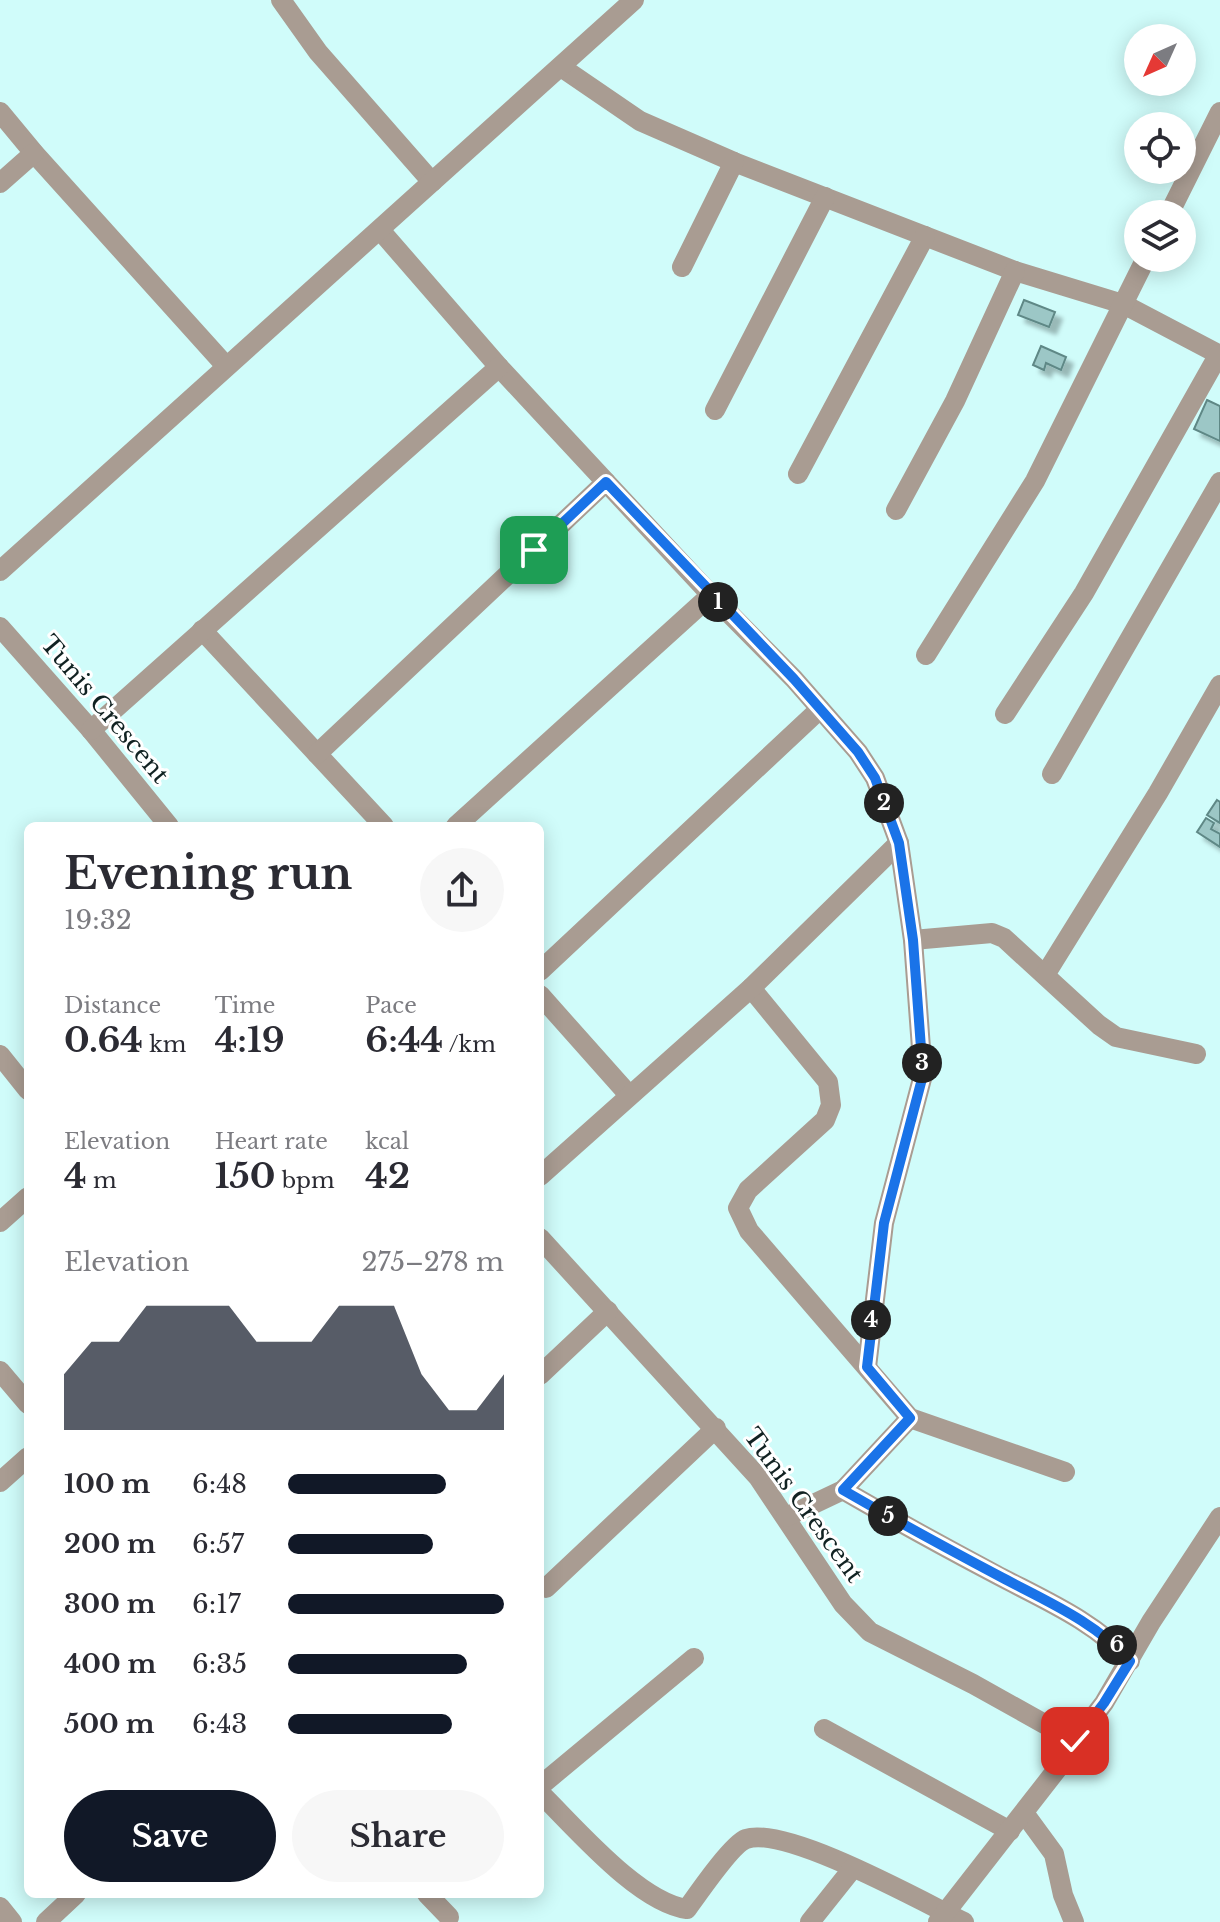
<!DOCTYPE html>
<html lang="en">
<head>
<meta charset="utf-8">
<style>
  body { margin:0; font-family:"Libre Baskerville",serif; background:#f7f7f7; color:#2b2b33; height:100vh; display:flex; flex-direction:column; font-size:30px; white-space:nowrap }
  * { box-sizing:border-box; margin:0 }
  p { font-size:26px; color:#7c7c81 }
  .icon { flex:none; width:44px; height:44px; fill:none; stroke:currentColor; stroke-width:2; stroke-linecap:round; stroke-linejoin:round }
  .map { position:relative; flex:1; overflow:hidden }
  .panel { position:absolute; left:24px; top:822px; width:520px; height:1076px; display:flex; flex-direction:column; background:#fff; border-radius:12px; box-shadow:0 4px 20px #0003 }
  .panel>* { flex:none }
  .needle { width:52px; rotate:225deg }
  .fabs { position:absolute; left:1124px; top:24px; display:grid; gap:16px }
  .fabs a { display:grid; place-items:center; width:72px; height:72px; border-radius:50%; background:#fff; box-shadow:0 4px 20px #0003; font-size:40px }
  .pin { position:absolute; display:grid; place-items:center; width:68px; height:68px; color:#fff; margin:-34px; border-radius:16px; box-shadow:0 4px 12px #0006 }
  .km { position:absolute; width:40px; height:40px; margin:-20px; border-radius:50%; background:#222; color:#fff; font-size:22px; line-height:40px; text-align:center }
  .round { display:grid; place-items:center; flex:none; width:84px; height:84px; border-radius:42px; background:#f7f7f7 }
  .summary { display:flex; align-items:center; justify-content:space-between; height:136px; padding:0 40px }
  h1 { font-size:44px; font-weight:700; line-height:60px }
  .stats { display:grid; grid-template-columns:repeat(3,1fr); gap:12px; height:136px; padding:8px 40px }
  .stats div { display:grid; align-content:center }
  .stats b { font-size:34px; font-weight:700 }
  .stats small { font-size:22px; font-weight:400 }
  .stats p { font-size:22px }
  .chart { height:224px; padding:16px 40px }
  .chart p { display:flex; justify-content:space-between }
  .chart svg { width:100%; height:144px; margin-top:8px; fill:#111827; opacity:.7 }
  .action { display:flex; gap:16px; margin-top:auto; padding:16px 40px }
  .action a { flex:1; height:92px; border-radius:48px; background:#111827; color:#fff; font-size:32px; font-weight:700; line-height:92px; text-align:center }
  .action a+a { background:#f7f7f7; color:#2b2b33 }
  ul { padding:0 40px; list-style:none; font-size:26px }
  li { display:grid; grid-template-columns:128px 96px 1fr; align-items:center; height:60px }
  li i { height:20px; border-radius:10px; background:#111827 }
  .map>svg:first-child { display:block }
</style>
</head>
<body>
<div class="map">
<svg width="1220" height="1922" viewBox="0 0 1220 1922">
  <defs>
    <filter id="shadow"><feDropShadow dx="7" dy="7" stdDeviation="2" flood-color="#0004"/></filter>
  </defs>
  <rect width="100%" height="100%" fill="#d0fcfa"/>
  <g fill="#9cc7c6" stroke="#5f8886" stroke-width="2" filter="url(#shadow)">
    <path d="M 1024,300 L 1055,312 L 1049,327 L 1018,315 Z"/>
    <path d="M 1041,346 L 1066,357 L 1061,370 L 1046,363 L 1044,370 L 1033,365 Z"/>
    <path d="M 1207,400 L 1220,406 L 1220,441 L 1194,429 Z"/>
    <path d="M 1217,800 L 1220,802 L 1220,823 L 1207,815 Z"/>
    <path d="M 1206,818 L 1214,823 L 1211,829 L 1220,834 L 1220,847 L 1197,832 Z"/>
  </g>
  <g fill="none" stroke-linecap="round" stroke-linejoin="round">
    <g stroke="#a99c92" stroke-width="20">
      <path d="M 281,0 L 318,52 L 432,182"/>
      <path d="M 561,67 L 640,121 L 734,162 L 1015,271 L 1123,304 L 1220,355"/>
      <path d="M 0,112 L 34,153 L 226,366"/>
      <path d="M 0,183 L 34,153"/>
      <path d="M 1169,214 L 1220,112"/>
      <path d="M 380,230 L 499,367 L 711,595 L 794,679 L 858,752 L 875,778 L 899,843 L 913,940 L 923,1075 L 884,1223 L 867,1367"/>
      <path d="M 682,267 L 734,162"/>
      <path d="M 715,410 L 825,197"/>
      <path d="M 798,474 L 925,236"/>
      <path d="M 896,510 L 955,401 L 1015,271"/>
      <path d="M 0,571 L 634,0"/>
      <path d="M 0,627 L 91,730 L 169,826"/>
      <path d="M 202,630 L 384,826"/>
      <path d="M 926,655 L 1035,481 L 1146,258"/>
      <path d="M 1005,714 L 1084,593 L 1219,354"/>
      <path d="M 91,730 L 499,367"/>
      <path d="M 317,754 L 606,482"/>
      <path d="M 1052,774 L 1220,482"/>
      <path d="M 456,826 L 711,595"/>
      <path d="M 913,940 L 992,933 L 1004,938 L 1099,1025 L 1116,1037 L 1196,1054"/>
      <path d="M 540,971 L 820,709"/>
      <path d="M 1045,975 L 1158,793 L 1220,685"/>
      <path d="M 751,988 L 828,1082 L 831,1105 L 825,1120 L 748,1190 L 738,1208 L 749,1231 L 910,1418 L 1065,1472"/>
      <path d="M 540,995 L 629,1095"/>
      <path d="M 0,1055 L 28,1090"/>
      <path d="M 540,1176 L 751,988 L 899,843"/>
      <path d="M 0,1222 L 28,1197"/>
      <path d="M 540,1238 L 758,1477 L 843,1604 L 870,1632 L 973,1684 L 1075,1741"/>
      <path d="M 0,1371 L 28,1404"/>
      <path d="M 540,1375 L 608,1311"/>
      <path d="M 0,1482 L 28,1457"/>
      <path d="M 843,1490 C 893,1519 944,1547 995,1574 C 1042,1599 1095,1621 1130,1661"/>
      <path d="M 786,1517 L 843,1490 L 910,1418"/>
      <path d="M 546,1588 L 716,1428"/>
      <path d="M 824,1729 L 1010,1831"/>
      <path d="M 540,1786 L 694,1658"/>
      <path d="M 540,1793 C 576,1828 638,1902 687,1909 C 697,1895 732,1844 746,1839 C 785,1825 923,1902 964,1922"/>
      <path d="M 1024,1813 L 1054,1854 L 1063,1895 L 1074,1922"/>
      <path d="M 427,1894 L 449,1917"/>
      <path d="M 0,1907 L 12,1922"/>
      <path d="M 46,1922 L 76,1894"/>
      <path d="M 810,1922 L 853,1868"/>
      <path d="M 938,1922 L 1065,1759 L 1075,1741 L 1104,1703 L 1151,1622 L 1220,1517"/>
    </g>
  </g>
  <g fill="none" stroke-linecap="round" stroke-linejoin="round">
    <g stroke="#fff" stroke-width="16">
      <path id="route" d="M 534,550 L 606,482 L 794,679 L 858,752 L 875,778 L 899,843 L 913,940 L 923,1075 L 884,1223 L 867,1367 L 910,1418 L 843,1490 C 895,1520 948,1549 1001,1577 C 1046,1601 1096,1622 1130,1661 L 1104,1703 L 1075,1741"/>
    </g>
    <use href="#route" stroke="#1a73e8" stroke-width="10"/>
  </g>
  <g text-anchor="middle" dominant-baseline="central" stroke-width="6" stroke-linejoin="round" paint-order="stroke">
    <g font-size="24" fill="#122" stroke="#fff">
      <text transform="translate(105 709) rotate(50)">Tunis Crescent</text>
      <text transform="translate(804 1505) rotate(54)">Tunis Crescent</text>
    </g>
  </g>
</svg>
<div class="fabs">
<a><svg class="needle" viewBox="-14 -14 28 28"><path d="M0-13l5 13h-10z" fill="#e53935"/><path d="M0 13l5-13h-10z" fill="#7c7c81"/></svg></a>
<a><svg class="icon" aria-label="locate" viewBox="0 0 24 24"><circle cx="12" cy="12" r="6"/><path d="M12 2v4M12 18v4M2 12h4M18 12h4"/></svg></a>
<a><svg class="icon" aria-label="layers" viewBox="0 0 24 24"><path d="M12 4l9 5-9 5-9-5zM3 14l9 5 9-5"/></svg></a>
</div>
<div class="pin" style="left:534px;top:550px;background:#1e9e55"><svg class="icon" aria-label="arrive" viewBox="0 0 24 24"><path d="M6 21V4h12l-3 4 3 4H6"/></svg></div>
<div class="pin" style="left:1075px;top:1741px;background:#d93025"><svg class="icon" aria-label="check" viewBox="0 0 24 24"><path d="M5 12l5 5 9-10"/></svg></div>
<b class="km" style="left:718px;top:602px">1</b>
<b class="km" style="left:884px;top:803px">2</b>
<b class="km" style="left:922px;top:1063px">3</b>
<b class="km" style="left:871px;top:1320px">4</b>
<b class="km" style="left:888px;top:1516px">5</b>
<b class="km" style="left:1117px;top:1645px">6</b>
<section class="panel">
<div class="summary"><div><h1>Evening run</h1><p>19:32</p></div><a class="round"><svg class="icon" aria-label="share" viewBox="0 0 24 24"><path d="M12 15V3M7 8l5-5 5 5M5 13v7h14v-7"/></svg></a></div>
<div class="stats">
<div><p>Distance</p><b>0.64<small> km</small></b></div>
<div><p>Time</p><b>4:19</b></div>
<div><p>Pace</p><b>6:44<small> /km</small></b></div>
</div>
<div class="stats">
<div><p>Elevation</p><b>4<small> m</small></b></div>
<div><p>Heart rate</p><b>150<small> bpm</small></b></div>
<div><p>kcal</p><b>42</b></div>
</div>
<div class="chart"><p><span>Elevation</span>275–278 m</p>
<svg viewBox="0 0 160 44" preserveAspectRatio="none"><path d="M0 44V27L10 17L20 17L30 6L40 6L50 6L60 6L70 17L80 17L90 17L100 6L110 6L120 6L130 27L140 38L150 38L160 27V44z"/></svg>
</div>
<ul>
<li><b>100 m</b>6:48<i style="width:73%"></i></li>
<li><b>200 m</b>6:57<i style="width:67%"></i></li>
<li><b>300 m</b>6:17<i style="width:100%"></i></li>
<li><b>400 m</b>6:35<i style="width:83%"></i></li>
<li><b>500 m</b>6:43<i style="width:76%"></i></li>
</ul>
<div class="action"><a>Save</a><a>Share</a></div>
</section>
</div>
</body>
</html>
